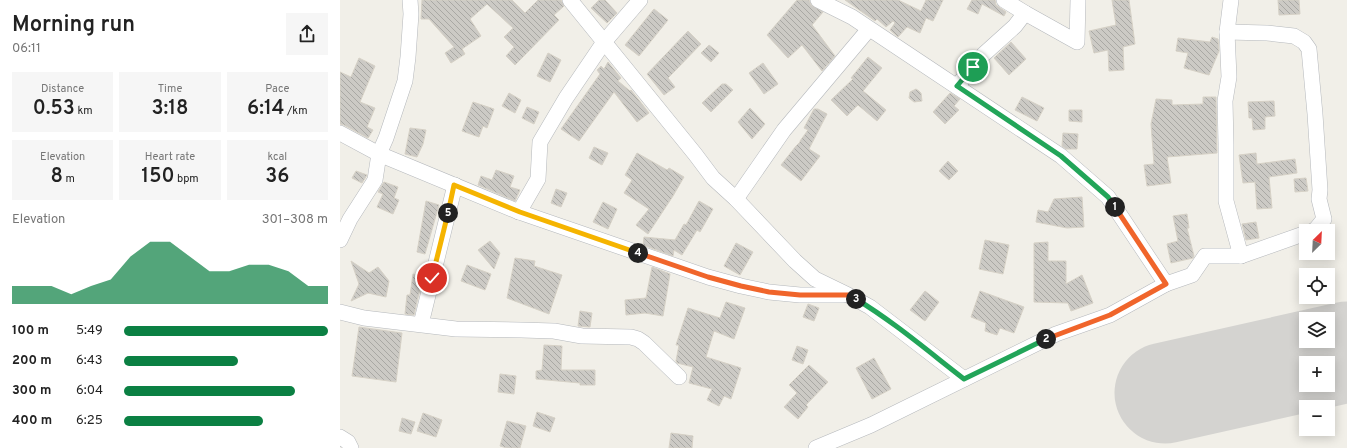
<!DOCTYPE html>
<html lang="en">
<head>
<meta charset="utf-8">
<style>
  body { margin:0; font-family:Overpass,sans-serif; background:#f6f6f6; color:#222; height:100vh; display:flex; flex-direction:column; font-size:15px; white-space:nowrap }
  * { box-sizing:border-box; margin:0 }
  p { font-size:13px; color:#767676 }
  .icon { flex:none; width:22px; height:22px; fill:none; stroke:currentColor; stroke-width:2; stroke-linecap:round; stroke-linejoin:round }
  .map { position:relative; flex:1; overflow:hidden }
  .sheet { display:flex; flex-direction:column; background:#fff; width:340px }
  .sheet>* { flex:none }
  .needle { width:26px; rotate:24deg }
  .controls { position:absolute; left:959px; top:224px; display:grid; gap:8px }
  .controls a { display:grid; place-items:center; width:36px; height:36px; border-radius:0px; background:#fff; box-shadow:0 2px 10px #0003; font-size:20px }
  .pin { position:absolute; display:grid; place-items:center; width:34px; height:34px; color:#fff; margin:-17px; border:2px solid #fff; border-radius:50%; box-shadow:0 1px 4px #0007 }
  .km { position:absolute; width:20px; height:20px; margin:-10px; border-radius:50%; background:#222; color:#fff; font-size:11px; line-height:20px; text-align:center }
  .round { display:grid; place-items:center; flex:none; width:42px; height:42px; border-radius:0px; background:#f6f6f6 }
  .headline { display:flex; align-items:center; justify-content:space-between; height:68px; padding:0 12px }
  h1 { font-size:22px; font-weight:600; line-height:30px }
  .figures { display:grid; grid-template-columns:repeat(3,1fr); gap:6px; height:68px; padding:4px 12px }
  .figures div { display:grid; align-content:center; border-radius:0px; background:#f6f6f6; text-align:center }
  .figures b { font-size:20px; font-weight:600 }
  .figures small { font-size:11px; font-weight:400 }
  .figures p { font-size:11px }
  .chart { height:112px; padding:8px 12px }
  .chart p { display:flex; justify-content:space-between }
  .chart svg { width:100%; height:72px; margin-top:4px; fill:#0b8043; opacity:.7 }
  ul { padding:0 12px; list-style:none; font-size:13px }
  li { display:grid; grid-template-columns:64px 48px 1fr; align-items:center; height:30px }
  li i { height:10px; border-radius:5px; background:#0b8043 }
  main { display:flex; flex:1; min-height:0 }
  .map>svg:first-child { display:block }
</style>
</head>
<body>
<main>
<section class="sheet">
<div class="headline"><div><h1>Morning run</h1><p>06:11</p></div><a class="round"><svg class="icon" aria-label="share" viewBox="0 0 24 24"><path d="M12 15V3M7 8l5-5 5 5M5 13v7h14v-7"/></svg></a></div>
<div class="figures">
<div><p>Distance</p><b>0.53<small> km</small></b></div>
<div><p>Time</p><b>3:18</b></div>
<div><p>Pace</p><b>6:14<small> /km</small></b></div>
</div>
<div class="figures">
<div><p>Elevation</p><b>8<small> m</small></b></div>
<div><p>Heart rate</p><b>150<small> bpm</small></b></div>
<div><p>kcal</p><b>36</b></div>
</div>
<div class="chart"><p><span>Elevation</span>301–308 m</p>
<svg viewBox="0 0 160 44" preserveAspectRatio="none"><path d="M0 44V33L10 33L20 33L30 38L40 33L50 29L60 15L70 6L80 6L90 15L100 24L110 24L120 20L130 20L140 24L150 33L160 33V44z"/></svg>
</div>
<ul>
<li><b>100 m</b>5:49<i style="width:100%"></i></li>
<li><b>200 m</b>6:43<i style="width:56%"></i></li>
<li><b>300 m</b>6:04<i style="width:84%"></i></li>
<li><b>400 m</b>6:25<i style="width:68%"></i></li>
</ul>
</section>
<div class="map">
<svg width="1007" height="448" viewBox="0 0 1007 448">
  <defs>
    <pattern id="building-back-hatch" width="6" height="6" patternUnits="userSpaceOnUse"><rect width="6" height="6" fill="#cccac5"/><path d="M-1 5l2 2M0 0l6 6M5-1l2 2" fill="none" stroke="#a9a8a4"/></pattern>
  </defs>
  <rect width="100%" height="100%" fill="#f1efe8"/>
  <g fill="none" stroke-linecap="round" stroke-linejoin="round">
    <path stroke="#d4d3d0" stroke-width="101" d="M 825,393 L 1007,352"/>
  </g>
  <g fill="url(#building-back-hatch)" stroke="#d6d1c6">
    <path d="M 82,0 L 172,0 L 185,13 L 198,0 L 221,0 L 224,6 L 214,15 L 219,20 L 175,65 L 166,56 L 174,47 L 164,37 L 173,28 L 147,4 L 130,19 L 141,36 L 122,49 L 125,54 L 111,63 L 105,53 L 114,47 L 89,19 L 81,19 Z"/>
    <path d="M 259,0 L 265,0 L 277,13 L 267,23 L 251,8 Z"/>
    <path d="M 457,0 L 469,0 L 471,5 L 483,12 L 472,25 L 495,56 L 482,71 L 462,45 L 448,58 L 427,35 Z"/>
    <path d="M 505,0 L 558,0 L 581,11 L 586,0 L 603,0 L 593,21 L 586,18 L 580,33 L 567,27 L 558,37 L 550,30 L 555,23 L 553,21 L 546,27 L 537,19 L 535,21 Z"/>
    <path d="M 632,0 L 655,0 L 656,5 L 666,12 L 664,16 L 642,4 L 638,14 L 627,9 Z"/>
    <path d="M 772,0 L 789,0 L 795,44 L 783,47 L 784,70 L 769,71 L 768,50 L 754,53 L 749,31 L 776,25 Z"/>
    <path d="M 938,0 L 959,0 L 960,14 L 939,15 Z"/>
    <path d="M 314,9 L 328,20 L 299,56 L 285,45 Z"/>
    <path d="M 348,31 L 361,44 L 328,78 L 335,87 L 324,95 L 307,74 Z"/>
    <path d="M 872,37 L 878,39 L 879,51 L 869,75 L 844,68 L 848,53 L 836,51 L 838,38 L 870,42 Z"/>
    <path d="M 671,42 L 686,59 L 669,75 L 654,58 Z"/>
    <path d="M 369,45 L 379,53 L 371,62 L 361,53 Z"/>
    <path d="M 208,53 L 221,60 L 210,82 L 197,76 Z"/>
    <path d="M 528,57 L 542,68 L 523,91 L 546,110 L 537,121 L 518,105 L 507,116 L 491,100 L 513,79 L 511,78 Z"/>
    <path d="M 19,58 L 35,66 L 20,102 L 35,108 L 27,127 L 33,130 L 28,138 L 4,125 L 0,124 L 0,72 L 11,77 Z"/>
    <path d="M 268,62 L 281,78 L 278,81 L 290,91 L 291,90 L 309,113 L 297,122 L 274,92 L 239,141 L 221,129 L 260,74 L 257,70 L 261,66 L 264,69 Z"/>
    <path d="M 423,63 L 438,84 L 424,94 L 409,73 Z"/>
    <path d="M 382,84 L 386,84 L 393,90 L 371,112 L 362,103 Z"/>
    <path d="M 576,89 L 579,91 L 581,93 L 582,101 L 574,102 L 569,98 L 570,92 Z"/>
    <path d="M 169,93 L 181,100 L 175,113 L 162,106 Z"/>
    <path d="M 610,93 L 620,99 L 614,106 L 619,110 L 605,124 L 593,112 Z"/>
    <path d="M 682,97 L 704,108 L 697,121 L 675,110 Z"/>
    <path d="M 863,97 L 876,97 L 877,153 L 827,157 L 831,183 L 807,186 L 804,165 L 814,164 L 811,124 L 816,99 L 832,100 L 832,105 L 863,104 Z"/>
    <path d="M 934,101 L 935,116 L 925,117 L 925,129 L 913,130 L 912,118 L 909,118 L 908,102 Z"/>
    <path d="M 133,102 L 154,109 L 147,128 L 143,126 L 139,137 L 122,131 Z"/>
    <path d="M 187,107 L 199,112 L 194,124 L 182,118 Z"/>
    <path d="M 410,108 L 425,124 L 412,139 L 398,122 Z"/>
    <path d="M 474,109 L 478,109 L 487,114 L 469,149 L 480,156 L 461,181 L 441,165 L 456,146 L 460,142 L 460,141 L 468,130 L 464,128 Z"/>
    <path d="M 729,110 L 742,110 L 742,122 L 729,121 Z"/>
    <path d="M 70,128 L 86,130 L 83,144 L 77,157 L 65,154 Z"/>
    <path d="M 723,133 L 738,134 L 737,149 L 726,149 L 722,146 Z"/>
    <path d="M 254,147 L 268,153 L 262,165 L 249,158 Z"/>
    <path d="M 297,153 L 327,170 L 329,168 L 344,177 L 333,196 L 308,234 L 296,225 L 309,209 L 284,193 L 292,180 L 285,175 Z"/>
    <path d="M 916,153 L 917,164 L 955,159 L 957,173 L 929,177 L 932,208 L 917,209 L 915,182 L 903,183 L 899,155 Z"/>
    <path d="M 608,161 L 618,171 L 609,180 L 599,171 Z"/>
    <path d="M 156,170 L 174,176 L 170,187 L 180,190 L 175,201 L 138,185 L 141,176 L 152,180 Z"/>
    <path d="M 16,171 L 27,175 L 22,183 L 12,178 Z"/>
    <path d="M 966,178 L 968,191 L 955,192 L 954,179 Z"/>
    <path d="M 44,182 L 58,187 L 54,198 L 59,200 L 53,214 L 37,207 L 43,194 L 38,192 Z"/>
    <path d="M 216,189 L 227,193 L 221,207 L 211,203 Z"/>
    <path d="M 742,197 L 744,227 L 727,228 L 696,222 L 698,210 L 708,212 L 714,199 Z"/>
    <path d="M 86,201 L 99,205 L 85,254 L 77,252 Z"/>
    <path d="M 359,201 L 373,209 L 360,232 L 357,230 L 342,255 L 334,250 L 333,256 L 303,245 L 304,237 L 335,240 L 344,224 L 346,225 Z"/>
    <path d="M 263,202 L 277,209 L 268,229 L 253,222 Z"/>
    <path d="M 847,214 L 849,228 L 847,228 L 854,256 L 853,258 L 831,263 L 827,244 L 838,241 L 833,216 Z"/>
    <path d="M 916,222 L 919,238 L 906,240 L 902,224 Z"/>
    <path d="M 645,240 L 669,245 L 663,274 L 639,269 Z"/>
    <path d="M 150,241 L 160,253 L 154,269 L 138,250 Z"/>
    <path d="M 708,242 L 708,261 L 726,261 L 726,284 L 742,275 L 753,303 L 731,311 L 728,303 L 694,302 L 694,243 Z"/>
    <path d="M 396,243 L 413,252 L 400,275 L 384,266 Z"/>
    <path d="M 175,258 L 195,261 L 194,266 L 222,275 L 209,314 L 167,298 Z"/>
    <path d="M 11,261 L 29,273 L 38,267 L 49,281 L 46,297 L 28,293 L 11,301 L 19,284 Z"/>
    <path d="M 127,265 L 151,274 L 145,290 L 121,281 Z"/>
    <path d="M 312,267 L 330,274 L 323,316 L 305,313 L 286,315 L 285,300 L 306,298 Z"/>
    <path d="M 73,274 L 83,276 L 74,315 L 65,314 L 67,295 L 70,295 Z"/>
    <path d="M 585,291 L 599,302 L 585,321 L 570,310 Z"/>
    <path d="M 640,291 L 684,307 L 674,333 L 660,328 L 657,335 L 645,331 L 646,323 L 631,317 Z"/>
    <path d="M 386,302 L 405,308 L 394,339 L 374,331 L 366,357 L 401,368 L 391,399 L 384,396 L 379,406 L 367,400 L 372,389 L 349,383 L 353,367 L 337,363 L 336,361 L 339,345 L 336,345 L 348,308 L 380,318 Z"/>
    <path d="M 468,304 L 479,308 L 474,321 L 463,317 Z"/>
    <path d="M 240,311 L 252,313 L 250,327 L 238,326 Z"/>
    <path d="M 19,327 L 62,333 L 56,382 L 12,376 Z"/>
    <path d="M 204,345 L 222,346 L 221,370 L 255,370 L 255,385 L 240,385 L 240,383 L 196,379 L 196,371 L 202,370 Z"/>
    <path d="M 457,346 L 468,350 L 463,364 L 452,360 Z"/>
    <path d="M 534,358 L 551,389 L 532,399 L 516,368 Z"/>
    <path d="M 469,365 L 488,382 L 466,405 L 468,407 L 458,419 L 444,407 L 457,393 L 449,385 Z"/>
    <path d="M 160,374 L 176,376 L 174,394 L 158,392 Z"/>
    <path d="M 197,412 L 215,418 L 210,432 L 193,426 Z"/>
    <path d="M 83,413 L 102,420 L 96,437 L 77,431 Z"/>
    <path d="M 62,418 L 75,422 L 71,434 L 59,431 Z"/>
    <path d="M 167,421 L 186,426 L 180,448 L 167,448 L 160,446 Z"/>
    <path d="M 331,433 L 353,436 L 352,448 L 329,448 Z"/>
  </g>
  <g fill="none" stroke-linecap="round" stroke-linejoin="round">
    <g stroke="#b5b8bc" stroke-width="16">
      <g id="minor">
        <path d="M 230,0 L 355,154 L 373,178 L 396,199 L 455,261 L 475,279 L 508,295 L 530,307 L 624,379"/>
        <path d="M 478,0 L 512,17 L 721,156 L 768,197 L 826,284"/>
        <path d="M 664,0 L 685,13 L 737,42 L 738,0"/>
        <path d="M 887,32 L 927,33 L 954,36 L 964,42 L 969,49 L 975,114 L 980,190 L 979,199 L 984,219 L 975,230 L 972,231"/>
        <path d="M 617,86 L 644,54 L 675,26 L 685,13"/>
        <path d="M 0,133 L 39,154 L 179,212 L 368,277 L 401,286 L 429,292 L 460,295 L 503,295"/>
        <path d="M 396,199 L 444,130 L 529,29"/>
        <path d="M 179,212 L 198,179 L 200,142 L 226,98 L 264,42 L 300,0"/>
        <path d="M 0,240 L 10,219 L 35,180 L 39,154 L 46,138 L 65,81 L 68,57 L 71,14 L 70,0"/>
        <path d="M 901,256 L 966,233"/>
        <path d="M 0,312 L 24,318 L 116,329 L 181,330 L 214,331 L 242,336 L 291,337 L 298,339 L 304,343 L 339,377"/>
        <path d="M 81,324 L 115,185"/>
        <path d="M 0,437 L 8,442 L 11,448"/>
        <path d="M 476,448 L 531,425 L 716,334 L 770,315 L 826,284 L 852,275 L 865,256 L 901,256 L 886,201 L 886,144 L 885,101 L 889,77 L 887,32 L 891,0"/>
      </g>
    </g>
    <use href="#minor" stroke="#fff" stroke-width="15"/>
  </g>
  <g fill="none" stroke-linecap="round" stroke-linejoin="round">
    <g stroke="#fff" stroke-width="8">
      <path id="split-1" d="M 633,67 L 617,86 L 721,156 L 768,197 L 775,207"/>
    </g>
    <g stroke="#fff" stroke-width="8">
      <path id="split-2" d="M 706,339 L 770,315 L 826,284 L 775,207"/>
    </g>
    <g stroke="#fff" stroke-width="8">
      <path id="split-3" d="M 516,299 C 554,322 589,352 624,379 L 706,339"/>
    </g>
    <g stroke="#fff" stroke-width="8">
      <path id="split-4" d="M 298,253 L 368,277 L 401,286 L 429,292 L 460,295 L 508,295 L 516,299"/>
    </g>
    <g stroke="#fff" stroke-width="8">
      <path id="split-5" d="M 108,213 L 114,185 L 180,212 L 298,253"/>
    </g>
    <g stroke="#fff" stroke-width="8">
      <path id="split-6" d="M 92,278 L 108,213"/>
    </g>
    <use href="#split-1" stroke="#22a559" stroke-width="5"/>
    <use href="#split-2" stroke="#f0652b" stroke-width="5"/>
    <use href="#split-3" stroke="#22a559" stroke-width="5"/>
    <use href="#split-4" stroke="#f0652b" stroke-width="5"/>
    <use href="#split-5" stroke="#f5b400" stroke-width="5"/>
    <use href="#split-6" stroke="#f5b400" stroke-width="5"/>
  </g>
</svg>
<div class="controls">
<a><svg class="needle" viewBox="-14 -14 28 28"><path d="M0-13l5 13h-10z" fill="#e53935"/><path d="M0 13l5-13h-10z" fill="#767676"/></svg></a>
<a><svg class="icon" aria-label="locate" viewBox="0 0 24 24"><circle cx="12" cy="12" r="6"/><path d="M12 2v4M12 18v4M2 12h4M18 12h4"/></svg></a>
<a><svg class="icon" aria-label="layers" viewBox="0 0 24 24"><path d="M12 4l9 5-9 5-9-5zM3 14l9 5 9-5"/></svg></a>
<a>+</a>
<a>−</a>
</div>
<div class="pin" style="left:633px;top:67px;background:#1e9e55"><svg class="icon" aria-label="arrive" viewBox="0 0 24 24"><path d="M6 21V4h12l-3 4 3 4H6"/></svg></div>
<div class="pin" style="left:92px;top:278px;background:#d93025"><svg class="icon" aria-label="check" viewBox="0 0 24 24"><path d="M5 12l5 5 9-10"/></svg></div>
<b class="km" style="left:775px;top:207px">1</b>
<b class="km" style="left:706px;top:339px">2</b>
<b class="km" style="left:516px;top:299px">3</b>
<b class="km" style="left:298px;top:253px">4</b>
<b class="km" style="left:108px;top:213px">5</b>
</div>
</main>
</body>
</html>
